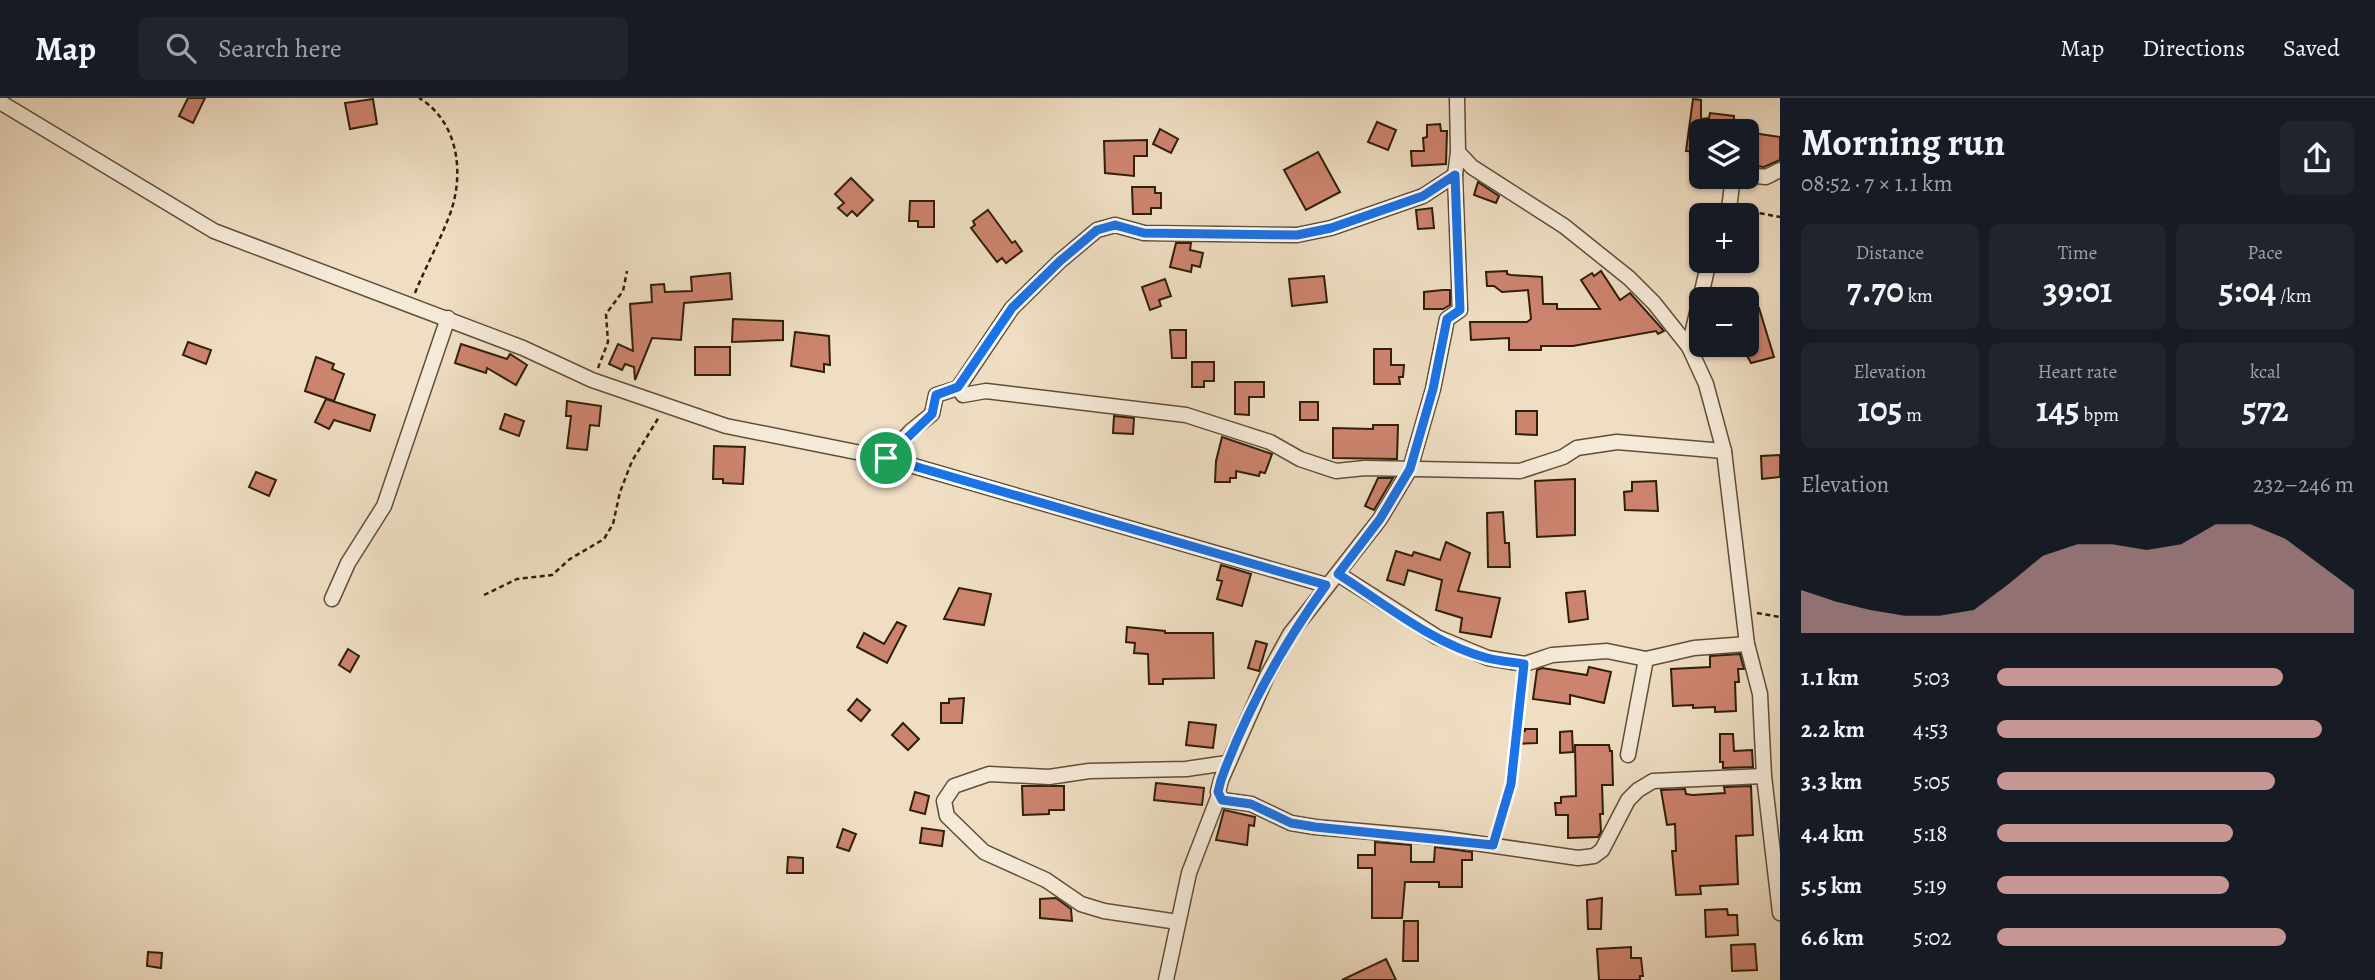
<!DOCTYPE html>
<html lang="en">
<head>
<meta charset="utf-8">
<style>
  body { margin:0; font-family:Alegreya,serif; background:#20242c; color:#f1f3f6; height:100vh; display:flex; flex-direction:column; font-size:26px; white-space:nowrap }
  * { box-sizing:border-box; margin:0 }
  p { font-size:23px; color:#9ea1a6 }
  .icon { flex:none; width:38px; height:38px; fill:none; stroke:currentColor; stroke-width:2; stroke-linecap:round; stroke-linejoin:round }
  .map { position:relative; flex:1; overflow:hidden }
  .drawer { display:flex; flex-direction:column; background:#171b24; width:595px }
  .drawer>* { flex:none }
  .controls { position:absolute; left:1689px; top:21px; display:grid; gap:14px }
  .controls a { display:grid; place-items:center; width:70px; height:70px; border-radius:10px; background:#171b24; box-shadow:0 2px 5px #0004; font-size:35px }
  .pin { position:absolute; display:grid; place-items:center; width:60px; height:60px; color:#fff; margin:-30px; border:4px solid #fff; border-radius:50%; box-shadow:0 2px 7px #0007 }
  .round { display:grid; place-items:center; flex:none; width:74px; height:74px; border-radius:10px; background:#20242c }
  .headline { display:flex; align-items:center; justify-content:space-between; height:119px; padding:0 21px }
  h1 { font-size:38px; font-weight:600; line-height:52px }
  .stats { display:grid; grid-template-columns:repeat(3,1fr); gap:10px; height:119px; padding:7px 21px }
  .stats div { display:grid; align-content:center; border-radius:10px; background:#20242c; text-align:center }
  .stats b { font-size:35px; font-weight:600 }
  .stats small { font-size:19px; font-weight:400 }
  .stats p { font-size:19px }
  .chart { height:196px; padding:14px 21px }
  .chart p { display:flex; justify-content:space-between }
  .chart svg { width:100%; height:126px; margin-top:7px; fill:#c59692; opacity:.7 }
  ul { padding:0 21px; list-style:none; font-size:23px }
  li { display:grid; grid-template-columns:112px 84px 1fr; align-items:center; height:52px }
  li i { height:18px; border-radius:9px; background:#c59692 }
  header { display:flex; align-items:center; gap:42px; box-sizing:border-box; height:98px; padding:0 35px; background:#171b24; border-bottom:2px solid #363941 }
  header strong { font-size:33px }
  nav { display:flex; gap:38px; margin-inline-start:auto; font-size:24px }
  .search { width:490px; height:63px; background:#20242c; display:flex; align-items:center; gap:18px; box-sizing:border-box; padding:0 24px; border-radius:10px; color:#9ea1a6; font-size:26px }
  main { display:flex; flex:1; min-height:0 }
  .map>svg:first-child { display:block }
</style>
</head>
<body>
<header>
<strong>Map</strong>
<div class="search"><svg class="icon" aria-label="search" viewBox="0 0 24 24"><circle cx="10" cy="10" r="6"/><path d="M15 15l6 6"/></svg>Search here</div>
<nav><a>Map</a><a>Directions</a><a>Saved</a></nav>
</header>
<main>
<div class="map">
<svg width="1780" height="882" viewBox="0 0 1780 882">
  <rect width="100%" height="100%" fill="#efdec3"/>
  <filter id="stains"><feTurbulence type="fractalNoise" baseFrequency=".00286" numOctaves="4"/><feColorMatrix values="0 0 0 0 .2 0 0 0 0 .09 0 0 0 0 .02 0 0 0 .5 -.17"/></filter>
  <radialGradient id="worn" r=".72"><stop offset=".6" stop-color="#630" stop-opacity="0"/><stop offset="1" stop-color="#630" stop-opacity=".3"/></radialGradient>
  <g fill="#cd846f" stroke="#301f09" stroke-width="2">
    <path d="M 188,0 L 205,0 L 193,25 L 179,18 Z"/>
    <path d="M 373,1 L 377,26 L 350,31 L 345,5 Z"/>
    <path d="M 1693,1 L 1701,2 L 1701,21 L 1709,20 L 1710,15 L 1734,18 L 1734,33 L 1701,33 L 1701,55 L 1686,53 Z"/>
    <path d="M 1377,24 L 1396,32 L 1388,52 L 1368,44 Z"/>
    <path d="M 1440,26 L 1441,33 L 1447,33 L 1446,66 L 1412,68 L 1411,53 L 1424,53 L 1423,40 L 1427,39 L 1427,27 Z"/>
    <path d="M 1160,31 L 1178,41 L 1171,55 L 1153,46 Z"/>
    <path d="M 1746,34 L 1780,39 L 1780,62 L 1764,69 L 1747,67 Z"/>
    <path d="M 1147,42 L 1147,58 L 1134,58 L 1134,78 L 1105,75 L 1104,43 Z"/>
    <path d="M 1318,54 L 1340,94 L 1306,112 L 1284,72 Z"/>
    <path d="M 851,80 L 873,102 L 857,118 L 852,113 L 847,118 L 838,110 L 844,105 L 835,96 Z"/>
    <path d="M 1478,84 L 1499,98 L 1496,105 L 1474,97 Z"/>
    <path d="M 1132,89 L 1155,89 L 1155,95 L 1161,95 L 1161,110 L 1151,110 L 1151,116 L 1133,116 Z"/>
    <path d="M 910,103 L 934,103 L 934,129 L 918,129 L 918,123 L 909,123 Z"/>
    <path d="M 1432,110 L 1434,130 L 1418,131 L 1416,112 Z"/>
    <path d="M 988,112 L 1012,145 L 1015,143 L 1022,153 L 1006,165 L 1002,160 L 997,164 L 971,130 L 975,127 L 973,123 Z"/>
    <path d="M 1176,145 L 1191,145 L 1190,152 L 1203,155 L 1200,169 L 1192,167 L 1191,174 L 1170,169 Z"/>
    <path d="M 1507,173 L 1507,176 L 1511,177 L 1542,179 L 1543,206 L 1557,206 L 1557,211 L 1600,211 L 1581,182 L 1592,175 L 1594,178 L 1601,173 L 1620,202 L 1630,195 L 1664,233 L 1658,236 L 1656,233 L 1573,248 L 1541,248 L 1541,252 L 1509,252 L 1509,240 L 1471,242 L 1470,224 L 1527,224 L 1531,221 L 1528,192 L 1502,194 L 1494,188 L 1487,188 L 1486,174 Z"/>
    <path d="M 730,175 L 732,201 L 684,205 L 681,242 L 652,240 L 635,282 L 634,269 L 625,266 L 622,272 L 609,266 L 618,246 L 633,253 L 630,206 L 652,204 L 651,187 L 664,186 L 665,194 L 692,193 L 691,179 Z"/>
    <path d="M 1324,178 L 1327,204 L 1292,208 L 1289,181 Z"/>
    <path d="M 1165,181 L 1171,198 L 1159,202 L 1161,208 L 1150,212 L 1142,189 Z"/>
    <path d="M 1443,192 L 1450,192 L 1450,207 L 1443,211 L 1424,211 L 1424,194 Z"/>
    <path d="M 1759,210 L 1774,259 L 1751,265 L 1746,256 L 1746,214 Z"/>
    <path d="M 733,221 L 783,223 L 783,242 L 732,244 Z"/>
    <path d="M 1170,232 L 1186,232 L 1186,260 L 1172,260 Z"/>
    <path d="M 795,234 L 829,238 L 830,267 L 824,266 L 824,274 L 791,268 Z"/>
    <path d="M 188,244 L 211,252 L 206,266 L 183,257 Z"/>
    <path d="M 461,246 L 507,261 L 510,256 L 527,267 L 516,287 L 487,270 L 486,275 L 455,265 Z"/>
    <rect x="695" y="249" width="35" height="28"/>
    <path d="M 1374,251 L 1391,251 L 1391,267 L 1404,267 L 1403,279 L 1399,279 L 1400,286 L 1374,286 Z"/>
    <path d="M 316,259 L 334,266 L 332,271 L 344,276 L 334,303 L 305,293 Z"/>
    <path d="M 1192,264 L 1214,264 L 1214,283 L 1204,283 L 1204,289 L 1192,289 Z"/>
    <path d="M 1235,284 L 1264,284 L 1264,299 L 1249,299 L 1249,317 L 1235,316 Z"/>
    <path d="M 326,301 L 375,317 L 370,333 L 334,322 L 329,331 L 315,324 Z"/>
    <path d="M 567,303 L 601,308 L 599,328 L 590,327 L 587,352 L 567,350 L 571,318 L 566,318 Z"/>
    <rect x="1300" y="304" width="18" height="18"/>
    <path d="M 1516,313 L 1537,313 L 1537,337 L 1516,336 Z"/>
    <path d="M 505,316 L 524,323 L 519,338 L 500,331 Z"/>
    <path d="M 1114,318 L 1134,320 L 1133,336 L 1113,335 Z"/>
    <path d="M 1373,327 L 1398,327 L 1397,361 L 1333,360 L 1333,330 L 1373,331 Z"/>
    <path d="M 1222,339 L 1272,356 L 1265,375 L 1260,374 L 1259,378 L 1236,373 L 1236,380 L 1230,380 L 1230,384 L 1215,384 L 1216,363 Z"/>
    <path d="M 714,348 L 745,349 L 743,386 L 723,385 L 723,381 L 713,381 Z"/>
    <path d="M 1780,357 L 1780,379 L 1762,381 L 1761,358 Z"/>
    <path d="M 256,374 L 276,382 L 269,398 L 249,389 Z"/>
    <path d="M 1378,380 L 1393,380 L 1374,412 L 1365,408 Z"/>
    <path d="M 1575,381 L 1575,437 L 1537,439 L 1535,383 Z"/>
    <path d="M 1656,383 L 1658,413 L 1625,412 L 1624,394 L 1632,393 L 1632,384 Z"/>
    <path d="M 1503,414 L 1505,445 L 1509,445 L 1510,469 L 1488,469 L 1487,415 Z"/>
    <path d="M 1446,444 L 1470,455 L 1458,493 L 1500,500 L 1491,539 L 1460,534 L 1462,520 L 1436,512 L 1442,482 L 1408,472 L 1404,487 L 1387,482 L 1396,453 L 1412,458 L 1414,454 L 1440,462 Z"/>
    <path d="M 1221,467 L 1251,476 L 1242,508 L 1217,501 L 1222,483 L 1217,482 Z"/>
    <path d="M 959,490 L 991,496 L 984,527 L 944,521 Z"/>
    <path d="M 1585,493 L 1588,521 L 1569,524 L 1566,495 Z"/>
    <path d="M 897,524 L 906,528 L 887,565 L 857,549 L 864,535 L 884,546 Z"/>
    <path d="M 1127,529 L 1165,533 L 1165,535 L 1213,535 L 1214,580 L 1163,581 L 1163,586 L 1149,586 L 1148,556 L 1134,555 L 1135,545 L 1126,544 Z"/>
    <path d="M 1256,543 L 1267,546 L 1259,573 L 1248,570 Z"/>
    <path d="M 348,551 L 359,558 L 350,574 L 339,567 Z"/>
    <path d="M 1740,556 L 1744,571 L 1738,571 L 1739,584 L 1735,584 L 1736,613 L 1715,614 L 1715,609 L 1693,610 L 1693,607 L 1673,608 L 1671,571 L 1710,569 L 1710,558 Z"/>
    <path d="M 1589,569 L 1611,574 L 1604,605 L 1570,597 L 1570,606 L 1533,601 L 1537,572 L 1542,570 L 1587,577 Z"/>
    <path d="M 964,600 L 962,625 L 941,625 L 941,605 L 949,605 L 949,601 Z"/>
    <path d="M 857,601 L 870,612 L 861,623 L 848,612 Z"/>
    <path d="M 1189,624 L 1216,627 L 1213,650 L 1186,647 Z"/>
    <path d="M 903,625 L 919,641 L 908,652 L 892,637 Z"/>
    <path d="M 1525,631 L 1537,631 L 1537,645 L 1516,646 L 1516,634 L 1525,633 Z"/>
    <path d="M 1572,633 L 1573,654 L 1560,655 L 1560,634 Z"/>
    <path d="M 1720,636 L 1733,636 L 1734,653 L 1752,652 L 1753,669 L 1723,670 L 1723,664 L 1720,664 Z"/>
    <path d="M 1575,647 L 1609,647 L 1610,653 L 1612,653 L 1613,687 L 1602,687 L 1603,716 L 1600,716 L 1601,734 L 1598,739 L 1568,740 L 1568,717 L 1556,717 L 1555,705 L 1561,705 L 1561,699 L 1576,698 Z"/>
    <path d="M 1156,685 L 1204,690 L 1202,707 L 1154,702 Z"/>
    <path d="M 1022,688 L 1064,688 L 1064,712 L 1049,712 L 1049,716 L 1023,717 Z"/>
    <path d="M 1751,688 L 1753,737 L 1736,738 L 1738,786 L 1700,788 L 1701,796 L 1676,797 L 1672,753 L 1676,753 L 1675,726 L 1667,727 L 1661,692 L 1685,691 L 1686,696 L 1693,697 L 1725,695 L 1724,689 Z"/>
    <path d="M 915,694 L 929,698 L 925,716 L 910,712 Z"/>
    <path d="M 1224,712 L 1255,719 L 1254,728 L 1249,727 L 1247,747 L 1216,742 Z"/>
    <path d="M 922,730 L 944,733 L 942,748 L 920,745 Z"/>
    <path d="M 843,731 L 856,736 L 849,753 L 837,749 Z"/>
    <path d="M 1375,744 L 1411,747 L 1411,764 L 1434,764 L 1435,749 L 1472,754 L 1472,762 L 1462,762 L 1462,789 L 1439,789 L 1439,784 L 1405,784 L 1402,820 L 1372,820 L 1372,770 L 1358,770 L 1358,757 L 1375,757 Z"/>
    <path d="M 788,759 L 803,760 L 803,775 L 787,775 Z"/>
    <path d="M 1056,800 L 1071,811 L 1072,823 L 1040,820 L 1040,801 Z"/>
    <path d="M 1602,800 L 1601,831 L 1588,831 L 1587,802 Z"/>
    <path d="M 1727,811 L 1728,817 L 1737,817 L 1738,837 L 1706,839 L 1705,812 Z"/>
    <path d="M 1404,823 L 1418,823 L 1418,863 L 1403,863 Z"/>
    <path d="M 1755,846 L 1757,872 L 1732,873 L 1731,847 Z"/>
    <path d="M 1631,849 L 1631,860 L 1641,860 L 1643,878 L 1640,878 L 1640,882 L 1599,882 L 1597,851 Z"/>
    <path d="M 148,854 L 162,855 L 161,870 L 147,868 Z"/>
    <path d="M 1386,861 L 1396,882 L 1342,882 Z"/>
  </g>
  <g fill="none" stroke-linecap="round" stroke-linejoin="round">
    <g stroke="#604f38" stroke-width="17">
      <g id="street">
        <path d="M 1457,0 L 1458,54 L 1472,69 L 1564,128 L 1629,180 L 1654,205 L 1689,249 L 1706,286 L 1724,353 L 1747,546 L 1760,596 L 1764,678 L 1780,815"/>
        <path d="M 0,4 L 214,133 L 523,250 L 592,282 L 726,328 L 886,360 L 1326,487"/>
        <path d="M 1458,54 L 1455,77 L 1460,212 L 1447,221 L 1433,291 L 1410,371 L 1380,421 L 1290,536 L 1267,578 L 1221,682 L 1218,694 L 1222,702 L 1251,706 L 1291,725 L 1315,729 L 1440,740 L 1578,760 L 1594,758 L 1602,752 L 1628,702 L 1638,692 L 1653,683 L 1764,678"/>
        <path d="M 1746,77 L 1766,79 L 1780,72"/>
        <path d="M 1726,117 L 1729,111 L 1733,79"/>
        <path d="M 1689,249 L 1709,163"/>
        <path d="M 958,290 L 1012,210 L 1060,163 L 1097,132 L 1115,127 L 1144,135 L 1297,137 L 1331,130 L 1423,98 L 1455,77"/>
        <path d="M 886,360 L 911,333 L 932,316 L 936,297 L 958,290 L 963,297 L 986,293 L 1186,317 L 1270,344 L 1300,361 L 1336,373 L 1365,370 L 1520,373 L 1563,359 L 1577,350 L 1617,344 L 1724,353"/>
        <path d="M 1338,476 L 1437,539 L 1488,560 L 1525,566 L 1552,557 L 1607,553 L 1646,561 L 1694,550 L 1747,546"/>
        <path d="M 332,501 L 348,465 L 384,408 L 448,220"/>
        <path d="M 1628,657 L 1646,561"/>
        <path d="M 1178,824 L 1104,813 L 1081,806 L 1046,782 L 984,754 L 947,718 L 944,703 L 954,688 L 989,676 L 1049,679 L 1089,673 L 1186,671 L 1227,665"/>
        <path d="M 1166,882 L 1189,775 L 1219,697"/>
      </g>
    </g>
    <g stroke="#301f09" stroke-width="2.5" stroke-dasharray="5 3.5" stroke-linecap="butt">
      <path d="M 1743,112 L 1780,119"/>
      <path d="M 415,195 C 426,168 440,143 450,116 C 465,75 458,23 419,0"/>
      <path d="M 598,270 L 608,244 L 606,216 L 623,193 L 627,173"/>
      <path d="M 484,497 L 517,481 L 552,477 L 570,461 L 604,441 L 613,426 L 620,394 L 632,363 L 659,319"/>
      <path d="M 1757,515 L 1780,519"/>
      <path d="M 1496,734 L 1511,686 L 1523,579"/>
    </g>
    <use href="#street" stroke="#f5ead8" stroke-width="14"/>
  </g>
  <g fill="none" stroke-linecap="round" stroke-linejoin="round">
    <g stroke="#fff" stroke-width="14">
      <path id="route" d="M 1455,77 L 1460,212 L 1447,221 L 1433,291 L 1410,371 L 1380,421 L 1338,476 C 1385,506 1432,545 1487,560 C 1499,563 1512,564 1524,566 L 1511,686 L 1493,747 L 1315,729 L 1291,725 L 1251,706 L 1222,702 L 1218,694 L 1221,682 C 1247,611 1282,548 1326,487 L 886,360 L 932,316 L 936,297 L 958,289 L 1012,210 L 1060,163 L 1097,132 L 1115,127 L 1144,135 L 1297,137 L 1331,130 L 1423,98 Z"/>
    </g>
    <use href="#route" stroke="#1a73e8" stroke-width="9"/>
  </g>
  <rect width="100%" height="100%" filter="url(#stains)"/>
  <rect width="100%" height="100%" fill="url(#worn)"/>
</svg>
<div class="controls">
<a><svg class="icon" aria-label="layers" viewBox="0 0 24 24"><path d="M12 4l9 5-9 5-9-5zM3 14l9 5 9-5"/></svg></a>
<a>+</a>
<a>−</a>
</div>
<div class="pin" style="left:886px;top:360px;background:#1e9e55"><svg class="icon" aria-label="arrive" viewBox="0 0 24 24"><path d="M6 21V4h12l-3 4 3 4H6"/></svg></div>
</div>
<section class="drawer">
<div class="headline"><div><h1>Morning run</h1><p>08:52 · 7 × 1.1 km</p></div><a class="round"><svg class="icon" aria-label="share" viewBox="0 0 24 24"><path d="M12 15V3M7 8l5-5 5 5M5 13v7h14v-7"/></svg></a></div>
<div class="stats">
<div><p>Distance</p><b>7.70<small> km</small></b></div>
<div><p>Time</p><b>39:01</b></div>
<div><p>Pace</p><b>5:04<small> /km</small></b></div>
</div>
<div class="stats">
<div><p>Elevation</p><b>105<small> m</small></b></div>
<div><p>Heart rate</p><b>145<small> bpm</small></b></div>
<div><p>kcal</p><b>572</b></div>
</div>
<div class="chart"><p><span>Elevation</span>232–246 m</p>
<svg viewBox="0 0 160 44" preserveAspectRatio="none"><path d="M0 44V29L10 33L20 36L30 38L40 38L50 36L60 27L70 17L80 13L90 13L100 15L110 13L120 6L130 6L140 11L150 20L160 29V44z"/></svg>
</div>
<ul>
<li><b>1.1 km</b>5:03<i style="width:80%"></i></li>
<li><b>2.2 km</b>4:53<i style="width:91%"></i></li>
<li><b>3.3 km</b>5:05<i style="width:78%"></i></li>
<li><b>4.4 km</b>5:18<i style="width:66%"></i></li>
<li><b>5.5 km</b>5:19<i style="width:65%"></i></li>
<li><b>6.6 km</b>5:02<i style="width:81%"></i></li>
</ul>
</section>
</main>
</body>
</html>
